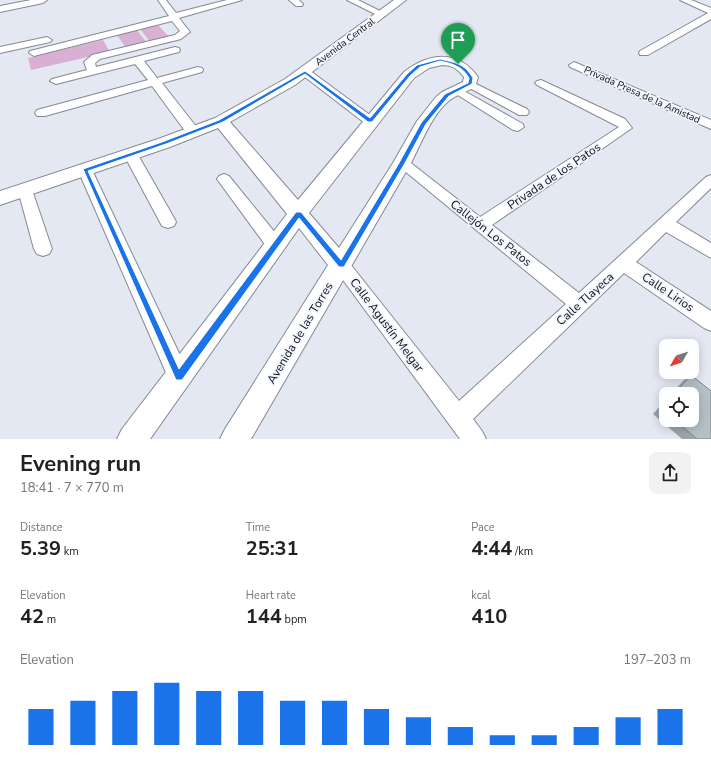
<!DOCTYPE html>
<html lang="en">
<head>
<meta charset="utf-8">
<style>
  body { margin:0; font-family:"Nunito Sans",sans-serif; background:#f2f2f2; color:#222; height:100vh; display:flex; flex-direction:column; font-size:15px; white-space:nowrap }
  * { box-sizing:border-box; margin:0 }
  p { font-size:13px; color:#767676 }
  .icon { flex:none; width:22px; height:22px; fill:none; stroke:currentColor; stroke-width:2; stroke-linecap:round; stroke-linejoin:round }
  .map { position:relative; height:439px; overflow:hidden }
  .details { display:flex; flex-direction:column; background:#fff; flex:1 }
  .details>* { flex:none }
  .needle { width:26px; rotate:231deg }
  .fabs { position:absolute; left:659px; top:339px; display:grid; gap:8px }
  .fabs a { display:grid; place-items:center; width:40px; height:40px; border-radius:8px; background:#fff; box-shadow:0 2px 10px #0003; font-size:20px }
  .pin { position:absolute; display:grid; place-items:center; width:34px; height:34px; color:#fff; margin:-41px -17px; border-radius:50% 50% 50% 0; rotate:-45deg; box-shadow:0 0 4px #0007 }
  .pin .icon { rotate:45deg }
  .round { display:grid; place-items:center; flex:none; width:42px; height:42px; border-radius:8px; background:#f2f2f2 }
  .head { display:flex; align-items:center; justify-content:space-between; height:68px; padding:0 20px }
  h1 { font-size:22px; font-weight:700; line-height:30px }
  .figures { display:grid; grid-template-columns:repeat(3,1fr); gap:6px; height:68px; padding:4px 20px }
  .figures div { display:grid; align-content:center }
  .figures b { font-size:20px; font-weight:700 }
  .figures small { font-size:11px; font-weight:400 }
  .figures p { font-size:11px }
  .chart { height:112px; padding:8px 20px }
  .chart p { display:flex; justify-content:space-between }
  .chart svg { width:100%; height:72px; margin-top:4px; stroke:#1a73e8; stroke-width:6 }
  .map>svg:first-child { display:block }
</style>
</head>
<body>
<div class="map">
<svg width="711" height="439" viewBox="0 0 711 439">
  <rect width="100%" height="100%" fill="#e3e8f3"/>
  <g fill="#d9b0d3">
    <path d="M 158,25 L 170,38 L 151,43 L 140,29 Z"/>
    <path d="M 137,30 L 147,43 L 126,48 L 117,35 Z"/>
    <path d="M 103,40 L 110,52 L 31,70 L 28,58 Z"/>
  </g>
  <g fill="none" stroke-linecap="round" stroke-linejoin="round">
    <g stroke="#848992" stroke-width="2">
      <g id="minor">
        <path d="M 31,0 L 47,0 L 43,3 L 0,12 L 0,6 Z"/>
        <path d="M 158,0 L 166,0 L 176,13 L 227,0 L 242,0 L 179,18 L 190,32 L 181,39 L 100,59 L 95,63 L 96,67 L 175,47 L 179,48 L 180,50 L 179,52 L 144,61 L 157,78 L 198,67 L 202,68 L 203,70 L 202,72 L 162,83 L 198,129 L 200,132 L 198,135 L 188,135 L 152,86 L 45,116 L 37,116 L 35,113 L 37,110 L 148,80 L 135,64 L 56,84 L 50,81 L 52,79 L 87,70 L 84,62 L 92,55 L 175,35 L 180,31 L 172,21 L 34,56 L 29,53 L 30,51 L 169,16 Z"/>
        <path d="M 289,0 L 299,0 L 303,4 L 302,6 L 296,6 Z"/>
        <path d="M 347,0 L 358,0 L 386,14 L 385,16 L 379,16 Z"/>
        <path d="M 680,0 L 691,0 L 711,8 L 711,19 L 648,55 L 640,55 L 639,53 L 640,51 L 708,13 Z"/>
        <path d="M 47,37 L 52,40 L 50,42 L 0,53 L 0,47 Z"/>
        <path d="M 574,62 L 711,120 L 711,129 L 570,67 L 569,65 Z"/>
        <path d="M 305,69 L 309,70 L 374,118 L 376,121 L 374,124 L 366,124 L 301,74 L 300,72 Z"/>
        <path d="M 541,80 L 625,119 L 632,128 L 492,225 L 579,293 L 706,177 L 711,175 L 711,188 L 676,222 L 711,243 L 711,258 L 666,232 L 636,262 L 711,311 L 711,331 L 704,328 L 624,273 L 473,419 L 482,431 L 486,439 L 460,439 L 332,265 L 335,260 L 341,258 L 347,260 L 459,401 L 566,304 L 395,163 L 397,160 L 407,160 L 480,217 L 619,127 L 537,85 L 535,83 L 537,81 Z"/>
        <path d="M 470,81 L 527,109 L 529,112 L 527,115 L 519,115 L 466,86 L 464,84 L 466,82 Z"/>
        <path d="M 457,87 L 523,124 L 524,127 L 518,131 L 513,130 L 453,92 L 451,90 L 453,88 Z"/>
        <path d="M 131,151 L 136,152 L 138,155 L 174,218 L 176,222 L 174,226 L 168,228 L 162,226 L 124,155 L 126,152 Z"/>
        <path d="M 85,165 L 90,167 L 92,170 L 187,370 L 190,377 L 187,384 L 179,387 L 171,384 L 78,170 L 80,167 Z"/>
        <path d="M 224,174 L 229,176 L 281,240 L 283,245 L 281,250 L 275,252 L 269,250 L 217,179 L 219,176 Z"/>
        <path d="M 25,185 L 30,186 L 32,190 L 52,249 L 49,254 L 43,256 L 37,254 L 34,249 L 18,190 L 20,186 Z"/>
      </g>
    </g>
    <g stroke="#848992" stroke-width="2">
      <path id="major" d="M 394,0 L 406,0 L 295,85 L 230,122 L 298,200 L 404,72 C 429,53 458,49 478,77 L 475,87 C 468,91 459,94 453,98 C 434,109 421,144 411,163 L 251,439 L 220,439 L 225,429 L 328,265 L 299,228 L 150,439 L 117,439 L 122,429 L 287,214 L 218,128 L 170,147 L 0,205 L 0,191 L 158,139 L 215,118 L 285,79 ZM 442,65 C 452,65 458,69 464,77 L 463,82 L 442,92 L 436,97 L 417,121 L 393,163 L 339,248 L 309,213 L 414,78 L 429,68 Z"/>
    </g>
    <use href="#minor" fill="#fff" fill-rule="evenodd"/>
    <use href="#major" fill="#fff" fill-rule="evenodd"/>
  </g>
  <path fill="#9ca5aa" d="M 691,375 L 711,439 L 682,439 L 653,414 L 666,399 L 666,420 L 692,420 L 692,394 L 671,394 L 683,381 Z"/>
  <g fill="#b5c0c6" stroke="#7f868b">
    <path d="M 691,375 L 711,391 L 711,439 L 697,439 L 675,420 L 692,420 L 692,394 L 674,394 Z"/>
    <path d="M 666,403 L 666,412 L 661,408 Z"/>
  </g>
  <path fill="#1a73e8" stroke="#fff" fill-rule="evenodd" d="M 440,59 C 456,63 464,63 473,78 L 472,84 L 449,96 L 426,124 L 405,163 L 344,267 L 339,267 L 299,218 L 182,380 L 176,380 L 83,169 L 162,142 L 219,120 L 305,71 L 370,118 L 407,74 L 417,65 ZM 440,61 C 453,64 462,66 469,78 L 468,83 L 445,94 L 421,123 L 399,163 L 341,260 L 301,212 L 296,212 L 179,369 L 88,171 L 166,144 L 223,122 L 305,74 L 368,122 L 372,122 L 410,76 L 420,67 Z"/>
  <g text-anchor="middle" dominant-baseline="central" stroke-width="3.5" stroke-linejoin="round" paint-order="stroke">
    <g font-size="10" fill="#0e1013" stroke="#f1f5fe">
      <text transform="translate(345 42) rotate(-37)">Avenida Central</text>
      <text transform="translate(642 95) rotate(24)">Privada Presa de la Amistad</text>
    </g>
    <g font-size="12" fill="#0e1013" stroke="#f1f5fe">
      <text transform="translate(554 176) rotate(-34)">Privada de los Patos</text>
      <text transform="translate(491 233) rotate(38)">Callejón Los Patos</text>
      <text transform="translate(668 292) rotate(34)">Calle Lirios</text>
      <text transform="translate(585 299) rotate(-42)">Calle Tlayeca</text>
      <text transform="translate(387 325) rotate(53)">Calle Agustín Melgar</text>
      <text transform="translate(300 333) rotate(-59)">Avenida de las Torres</text>
    </g>
  </g>
</svg>
<div class="fabs">
<a><svg class="needle" viewBox="-14 -14 28 28"><path d="M0-13l5 13h-10z" fill="#e53935"/><path d="M0 13l5-13h-10z" fill="#767676"/></svg></a>
<a><svg class="icon" aria-label="locate" viewBox="0 0 24 24"><circle cx="12" cy="12" r="6"/><path d="M12 2v4M12 18v4M2 12h4M18 12h4"/></svg></a>
</div>
<div class="pin" style="left:458px;top:64px;background:#1e9e55"><svg class="icon" aria-label="arrive" viewBox="0 0 24 24"><path d="M6 21V4h12l-3 4 3 4H6"/></svg></div>
</div>
<section class="details">
<div class="head"><div><h1>Evening run</h1><p>18:41 · 7 × 770 m</p></div><a class="round"><svg class="icon" aria-label="share" viewBox="0 0 24 24"><path d="M12 15V3M7 8l5-5 5 5M5 13v7h14v-7"/></svg></a></div>
<div class="figures">
<div><p>Distance</p><b>5.39<small> km</small></b></div>
<div><p>Time</p><b>25:31</b></div>
<div><p>Pace</p><b>4:44<small> /km</small></b></div>
</div>
<div class="figures">
<div><p>Elevation</p><b>42<small> m</small></b></div>
<div><p>Heart rate</p><b>144<small> bpm</small></b></div>
<div><p>kcal</p><b>410</b></div>
</div>
<div class="chart"><p><span>Elevation</span>197–203 m</p>
<svg viewBox="0 0 160 44" preserveAspectRatio="none"><path d="M5 44V22M15 44V17M25 44V11M35 44V6M45 44V11M55 44V11M65 44V17M75 44V17M85 44V22M95 44V27M105 44V33M115 44V38M125 44V38M135 44V33M145 44V27M155 44V22"/></svg>
</div>
</section>
</body>
</html>
